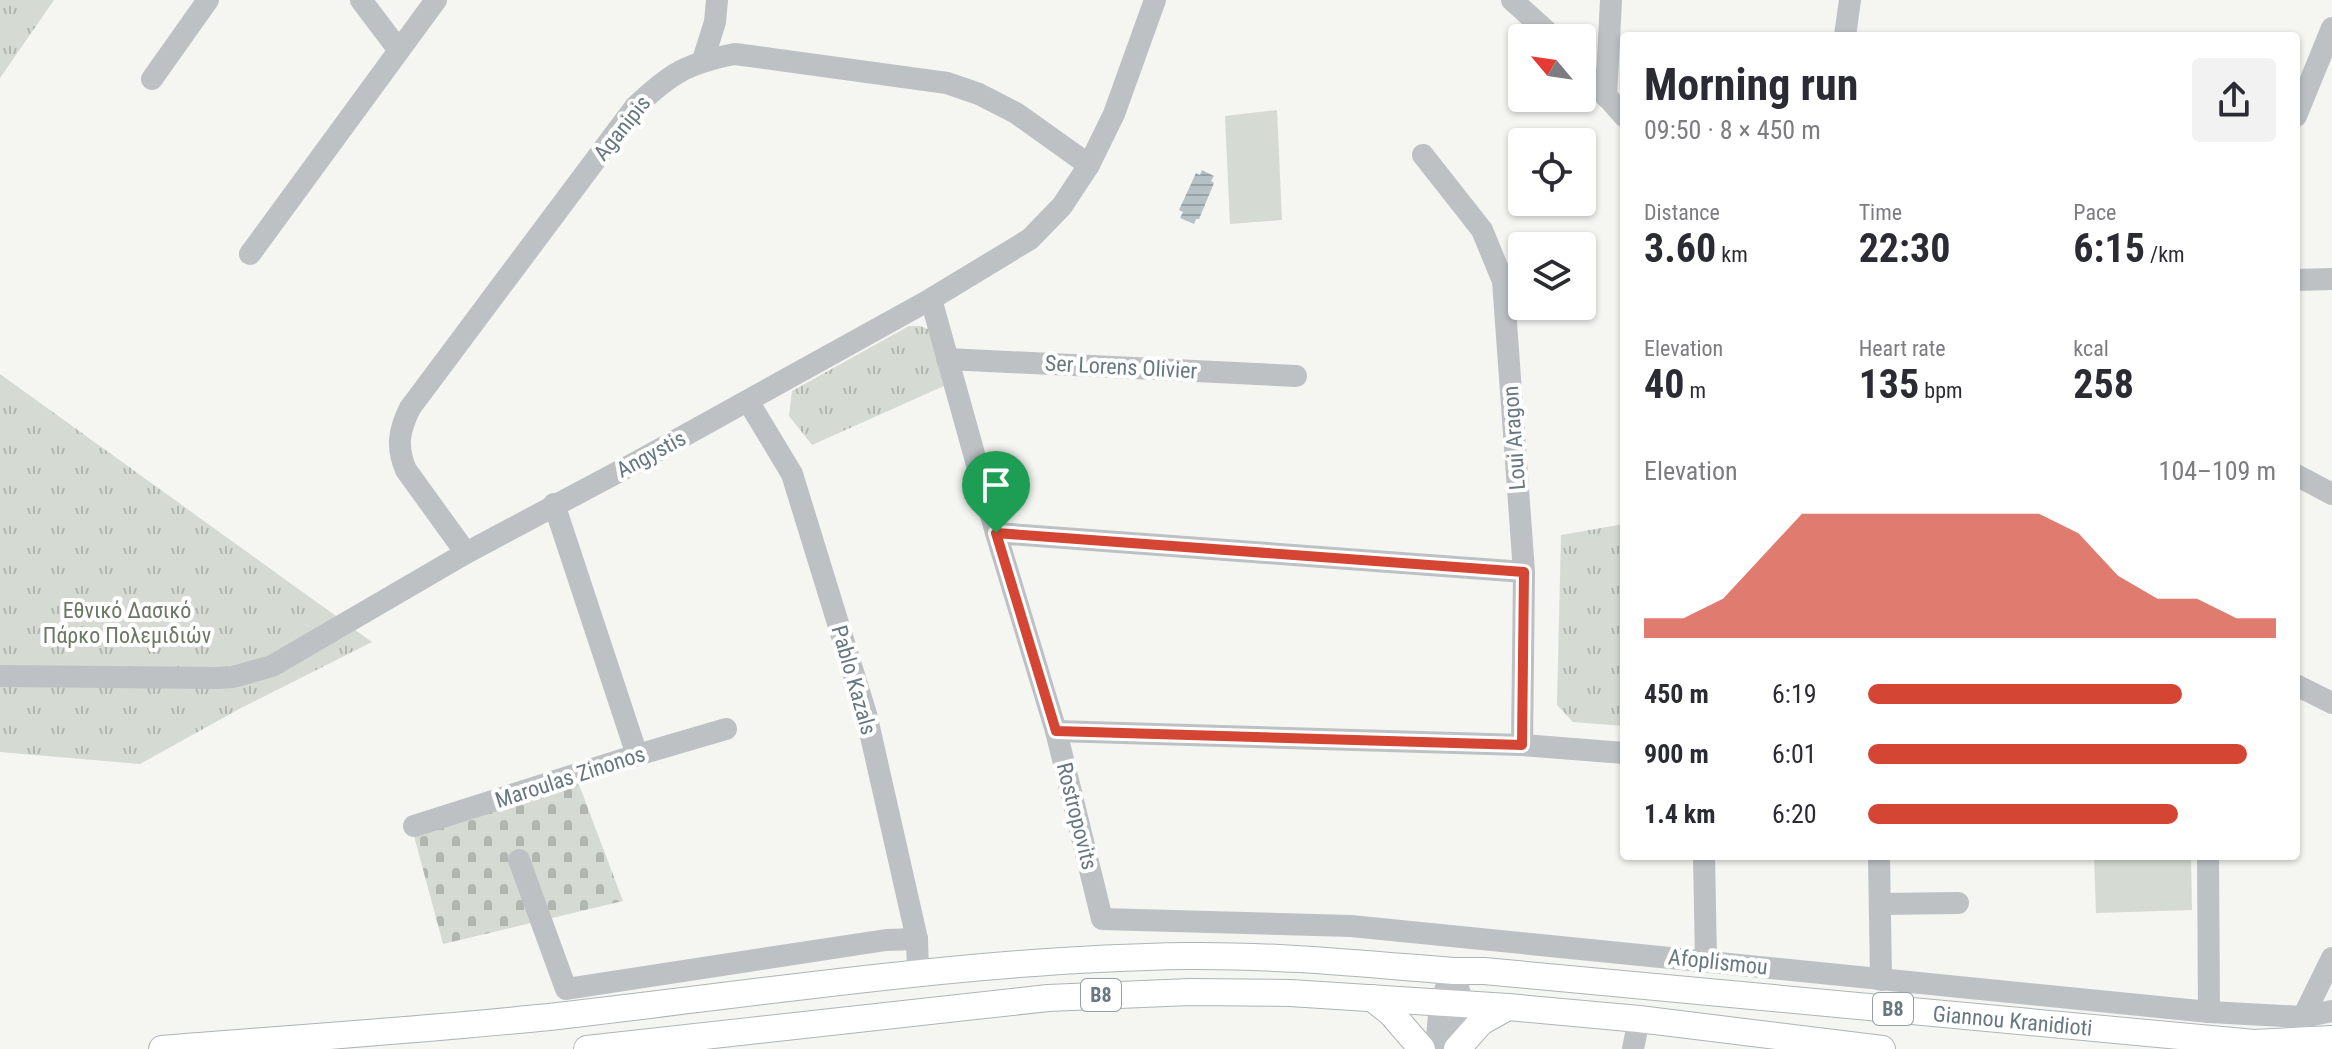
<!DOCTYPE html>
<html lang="en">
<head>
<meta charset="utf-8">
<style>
  body { margin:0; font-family:"Roboto Condensed",sans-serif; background:#f2f2f3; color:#2b2b33; height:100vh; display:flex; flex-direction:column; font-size:30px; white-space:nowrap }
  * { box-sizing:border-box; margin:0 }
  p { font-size:26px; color:#7c7c81 }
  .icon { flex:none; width:44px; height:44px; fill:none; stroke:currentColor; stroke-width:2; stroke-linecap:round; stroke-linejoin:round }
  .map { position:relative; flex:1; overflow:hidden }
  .side { position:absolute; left:1620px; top:32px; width:680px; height:828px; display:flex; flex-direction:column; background:#fff; border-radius:8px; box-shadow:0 2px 6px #0004 }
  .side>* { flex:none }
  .needle { width:52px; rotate:299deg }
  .tools { position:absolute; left:1508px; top:24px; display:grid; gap:16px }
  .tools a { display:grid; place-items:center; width:88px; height:88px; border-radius:8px; background:#fff; box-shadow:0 2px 6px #0004; font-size:40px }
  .pin { position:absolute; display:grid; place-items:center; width:68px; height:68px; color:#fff; margin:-82px -34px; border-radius:50% 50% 50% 0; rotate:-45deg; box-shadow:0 0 8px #0007 }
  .pin .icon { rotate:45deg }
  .round { display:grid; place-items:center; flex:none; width:84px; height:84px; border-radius:8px; background:#f2f2f3 }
  .summary { display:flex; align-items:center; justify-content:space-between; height:136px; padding:0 24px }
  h1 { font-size:44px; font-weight:700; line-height:60px }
  .metrics { display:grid; grid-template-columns:repeat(3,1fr); gap:12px; height:136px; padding:8px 24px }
  .metrics div { display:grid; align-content:center }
  .metrics b { font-size:40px; font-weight:700 }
  .metrics small { font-size:22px; font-weight:400 }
  .metrics p { font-size:22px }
  .chart { height:224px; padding:16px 24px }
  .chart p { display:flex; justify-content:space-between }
  .chart svg { width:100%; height:144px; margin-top:8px; fill:#d44633; opacity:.7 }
  ul { padding:0 24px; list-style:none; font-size:26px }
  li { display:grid; grid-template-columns:128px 96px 1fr; align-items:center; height:60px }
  li i { height:20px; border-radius:10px; background:#d44633 }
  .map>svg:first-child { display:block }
</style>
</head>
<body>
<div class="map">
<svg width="2332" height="1049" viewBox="0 0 2332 1049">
  <defs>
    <pattern id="cemetery-stones" width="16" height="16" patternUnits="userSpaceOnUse" patternTransform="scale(2)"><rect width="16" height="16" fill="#d5dad2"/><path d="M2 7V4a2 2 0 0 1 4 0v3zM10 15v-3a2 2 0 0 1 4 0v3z" fill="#b1b6b0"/></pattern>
    <pattern id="park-tufts" width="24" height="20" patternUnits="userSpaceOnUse" patternTransform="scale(2)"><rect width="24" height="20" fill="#d5dad2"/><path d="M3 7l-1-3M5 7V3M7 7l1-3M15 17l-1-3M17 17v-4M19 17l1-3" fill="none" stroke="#b1b6b0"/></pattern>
    <pattern id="water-rules" width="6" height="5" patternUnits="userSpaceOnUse" patternTransform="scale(2)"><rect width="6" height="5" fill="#b5c1c4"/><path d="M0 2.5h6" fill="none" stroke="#97a2a5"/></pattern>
  </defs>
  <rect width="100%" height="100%" fill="#f5f5f2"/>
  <path fill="url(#cemetery-stones)" d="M 578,782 L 623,901 L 443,944 L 413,832 Z"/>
  <g fill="url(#park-tufts)">
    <path d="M 0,0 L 54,0 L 0,78 Z"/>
    <path d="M 909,326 L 920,326 L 933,331 L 946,385 L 812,445 L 789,416 L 792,391 Z"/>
    <path d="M 0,374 L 372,642 L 241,708 L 140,764 L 0,752 Z"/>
    <path d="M 1624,524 L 1624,726 L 1573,722 L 1557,705 L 1561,535 Z"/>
  </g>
  <g fill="#d5dad2">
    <path d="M 1277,110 L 1282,220 L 1230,224 L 1225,116 Z"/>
    <path d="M 2094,856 L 2191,856 L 2192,910 L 2096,913 Z"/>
  </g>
  <path fill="url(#water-rules)" d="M 1202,170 L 1214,176 L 1211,181 L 1214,183 L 1199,219 L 1196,219 L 1194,224 L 1180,218 L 1183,212 L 1179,210 L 1196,173 L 1200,175 Z"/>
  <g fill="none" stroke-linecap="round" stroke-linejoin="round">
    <g stroke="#aeb4b7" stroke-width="28">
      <g id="major">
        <path d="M 1372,998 L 1391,1013 L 1422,1049"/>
        <path id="s1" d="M 162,1049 C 294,1038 427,1030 558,1016 C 768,992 976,959 1187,956 C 1276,955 1365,964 1453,971 L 1484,971 L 2254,1043 L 2332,1039"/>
        <path d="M 587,1049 L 1048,998 L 1190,992 L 1290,993 L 1508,1007 L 1639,1019 L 1882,1049"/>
        <path d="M 1457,1049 L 1481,1022 L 1508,1007"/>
      </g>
    </g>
    <g stroke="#bdc1c4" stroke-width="22">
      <path d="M 361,0 L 398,49"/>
      <path d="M 1512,0 L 1554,38"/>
      <path d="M 1845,36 L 1850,0"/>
      <path d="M 703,60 L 715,22 L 717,0"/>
      <path d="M 1582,68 L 1624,116"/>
      <path d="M 152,79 L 208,0"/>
      <path d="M 1606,97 L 1611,0"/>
      <path d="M 2296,116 L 2332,28"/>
      <path d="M 1423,155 L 1482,230 L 1503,281 L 1524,572 L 1522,745"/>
      <path d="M 250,254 L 436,0"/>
      <path d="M 2296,280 L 2332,279"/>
      <path d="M 931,299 L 996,533 L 1056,731 L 1102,919 L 1351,926 L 2209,1012 L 2303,1017 L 2332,1011"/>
      <path d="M 947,359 L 1296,376"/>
      <path d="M 748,401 L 792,474 L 866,714 L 917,939 L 918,972"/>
      <path d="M 2296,475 L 2332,494"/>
      <path d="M 554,504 L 637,755"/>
      <path d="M 996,533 L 1524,572"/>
      <path d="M 466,553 L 406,470 C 396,447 399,430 410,408 L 635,107 C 670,74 687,63 735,54 L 947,83 L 979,94 L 1016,113 L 1089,165"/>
      <path d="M 0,676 L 217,678 L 233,677 L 272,666 L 466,553 L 635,463 L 931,299 L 1030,239 L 1062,206 L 1089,165 L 1114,114 L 1155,0"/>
      <path d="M 2296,685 L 2332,703"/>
      <path d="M 1056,731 L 1522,745 L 1624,753"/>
      <path d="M 414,826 L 637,755 L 726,729"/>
      <path d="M 1704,856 L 1706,960"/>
      <path d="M 1879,856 L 1881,980"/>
      <path d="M 2208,856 L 2209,1012"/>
      <path d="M 519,860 L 566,989 L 886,940 L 917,939"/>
      <path d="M 1880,904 L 1958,903"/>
      <path d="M 2303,1017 L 2332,958"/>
      <path d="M 1436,1049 L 1440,1003 L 1453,971"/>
      <path d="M 1456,1049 L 1463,1004 L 1458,987"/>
      <path d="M 1633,1049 L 1639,1019"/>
    </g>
    <use href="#major" stroke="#fff" stroke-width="26"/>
  </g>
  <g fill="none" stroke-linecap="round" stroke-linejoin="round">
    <g stroke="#fff" stroke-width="16">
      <path id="route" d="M 996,533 L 1524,572 L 1522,745 L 1056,731 Z"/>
    </g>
    <use href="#route" stroke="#d44633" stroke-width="10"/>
  </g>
  <g text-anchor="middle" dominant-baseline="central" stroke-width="8" stroke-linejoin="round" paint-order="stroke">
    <g fill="#fff" stroke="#95a0a7" stroke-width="2">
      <rect x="1081" y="979" width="40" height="32" rx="6"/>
      <rect x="1873" y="993" width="40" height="32" rx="6"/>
    </g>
    <g font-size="20" font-weight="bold" fill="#677881">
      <text x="1101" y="995">B8</text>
      <text x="1893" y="1009">B8</text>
    </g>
    <g font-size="22" fill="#677881" stroke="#fff">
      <text transform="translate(622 128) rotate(-51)">Aganipis</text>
      <text transform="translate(1121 367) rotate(3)">Ser Lorens Olivier</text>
      <text transform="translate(1514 438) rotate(-94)">Loui Aragon</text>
      <text transform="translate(651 454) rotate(-28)">Angystis</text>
      <text transform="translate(854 680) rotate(74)">Pablo Kazals</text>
      <text transform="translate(570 777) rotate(-18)">Maroulas Zinonos</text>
      <text transform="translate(1077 816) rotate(76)">Rostropovits</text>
      <text transform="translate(1718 962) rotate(6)">Afoplismou</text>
      <text stroke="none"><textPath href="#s1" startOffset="1858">Giannou Kranidioti</textPath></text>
    </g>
    <g font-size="22" fill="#6b7865" stroke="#fff">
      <text x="127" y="610">Εθνικό Δασικό<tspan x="127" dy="25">Πάρκο Πολεμιδιών</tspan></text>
    </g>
  </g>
</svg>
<div class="tools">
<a><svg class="needle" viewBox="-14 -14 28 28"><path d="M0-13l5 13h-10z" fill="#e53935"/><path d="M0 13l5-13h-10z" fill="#7c7c81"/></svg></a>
<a><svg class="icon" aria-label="locate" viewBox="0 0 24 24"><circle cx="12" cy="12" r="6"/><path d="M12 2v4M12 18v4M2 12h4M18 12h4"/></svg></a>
<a><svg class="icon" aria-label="layers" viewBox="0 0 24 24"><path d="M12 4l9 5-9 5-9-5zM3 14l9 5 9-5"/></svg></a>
</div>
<div class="pin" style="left:996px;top:533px;background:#1e9e55"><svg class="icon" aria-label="arrive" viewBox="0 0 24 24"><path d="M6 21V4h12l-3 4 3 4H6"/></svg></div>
<section class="side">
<div class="summary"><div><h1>Morning run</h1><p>09:50 · 8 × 450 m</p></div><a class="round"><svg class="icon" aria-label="share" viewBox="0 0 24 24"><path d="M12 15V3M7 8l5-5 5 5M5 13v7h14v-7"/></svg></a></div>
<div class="metrics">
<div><p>Distance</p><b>3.60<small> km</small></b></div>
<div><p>Time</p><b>22:30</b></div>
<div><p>Pace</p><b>6:15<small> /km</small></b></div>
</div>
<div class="metrics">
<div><p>Elevation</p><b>40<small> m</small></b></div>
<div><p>Heart rate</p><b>135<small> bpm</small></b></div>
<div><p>kcal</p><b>258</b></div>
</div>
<div class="chart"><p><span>Elevation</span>104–109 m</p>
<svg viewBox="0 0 160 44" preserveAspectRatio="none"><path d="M0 44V38L10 38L20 32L30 19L40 6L50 6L60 6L70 6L80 6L90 6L100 6L110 12L120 25L130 32L140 32L150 38L160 38V44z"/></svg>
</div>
<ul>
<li><b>450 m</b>6:19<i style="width:77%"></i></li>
<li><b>900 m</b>6:01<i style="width:93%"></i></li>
<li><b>1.4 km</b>6:20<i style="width:76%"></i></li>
</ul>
</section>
</div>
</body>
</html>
